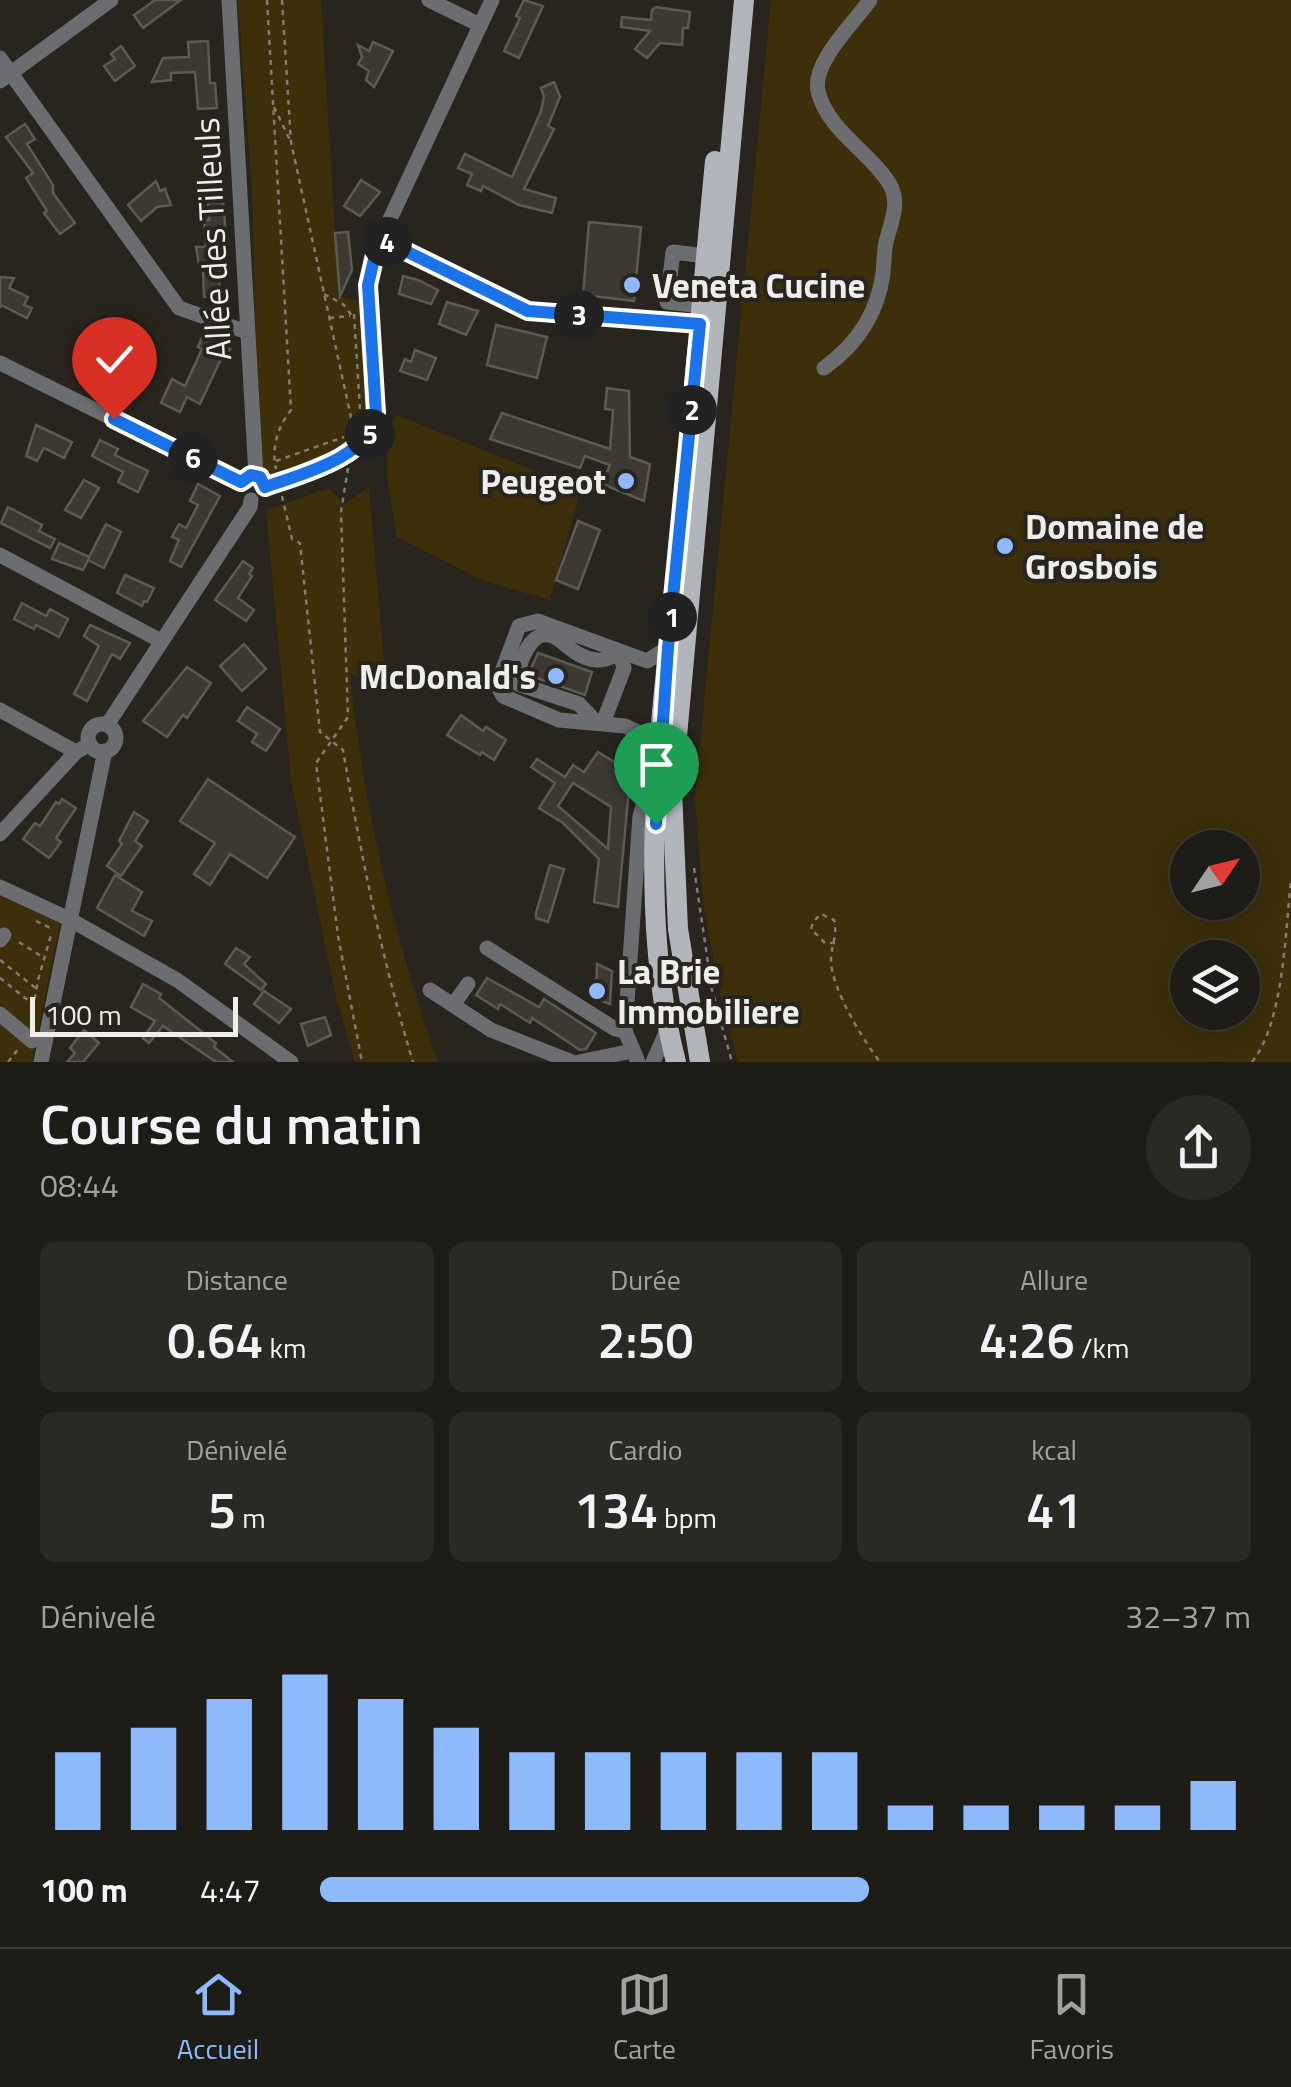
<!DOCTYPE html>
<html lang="fr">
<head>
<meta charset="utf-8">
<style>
  body { margin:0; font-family:"Titillium Web",sans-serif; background:#2b2924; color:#f1f3f6; height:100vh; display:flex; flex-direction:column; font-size:38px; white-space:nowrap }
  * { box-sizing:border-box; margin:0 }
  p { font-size:32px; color:#a1a1a1 }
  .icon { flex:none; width:55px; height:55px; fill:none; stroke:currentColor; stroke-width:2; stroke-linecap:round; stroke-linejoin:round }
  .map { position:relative; height:1062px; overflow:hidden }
  .panel { display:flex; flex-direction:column; background:#1e1c17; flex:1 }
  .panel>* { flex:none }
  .needle { width:65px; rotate:55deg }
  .controls { position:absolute; left:1170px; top:830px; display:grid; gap:20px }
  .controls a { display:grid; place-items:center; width:90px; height:90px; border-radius:50%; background:#1e1c17; box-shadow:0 5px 25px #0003,0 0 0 2px #3c3a36; font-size:50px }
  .scale { position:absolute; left:30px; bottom:25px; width:208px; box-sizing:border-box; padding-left:10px; border:5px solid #f0eeea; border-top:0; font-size:28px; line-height:35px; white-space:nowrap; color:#f0eeea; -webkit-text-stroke:8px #28251f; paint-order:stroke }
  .pin { position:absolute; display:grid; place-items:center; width:85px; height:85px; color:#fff; margin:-102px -42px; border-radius:50% 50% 50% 0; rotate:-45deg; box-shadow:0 0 10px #0007 }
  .pin .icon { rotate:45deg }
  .km { position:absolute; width:50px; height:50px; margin:-25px; border-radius:50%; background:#222; color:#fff; font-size:28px; line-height:50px; text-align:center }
  .round { display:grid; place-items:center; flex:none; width:105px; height:105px; border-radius:52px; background:#2b2924 }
  .summary { display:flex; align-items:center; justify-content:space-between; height:170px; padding:0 40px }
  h1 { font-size:55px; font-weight:600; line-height:75px }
  .metrics { display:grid; grid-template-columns:repeat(3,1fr); gap:15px; height:170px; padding:10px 40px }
  .metrics div { display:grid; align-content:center; border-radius:15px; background:#2b2924; text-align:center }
  .metrics b { font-size:50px; font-weight:600 }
  .metrics small { font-size:28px; font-weight:400 }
  .metrics p { font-size:28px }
  .chart { height:280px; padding:20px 40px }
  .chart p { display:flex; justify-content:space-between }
  .chart svg { width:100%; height:180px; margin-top:10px; stroke:#8eb9fd; stroke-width:6 }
  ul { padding:0 40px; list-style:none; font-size:32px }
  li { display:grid; grid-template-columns:160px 120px 1fr; align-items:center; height:75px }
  li i { height:25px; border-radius:12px; background:#8eb9fd }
  .tab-bar { display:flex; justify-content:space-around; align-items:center; height:140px; border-top:2px solid #3c3a36; background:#1e1c17; font-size:28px; color:#a1a1a1 }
  .tab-bar a { display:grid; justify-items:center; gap:5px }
  .tab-bar .on { color:#8eb9fd }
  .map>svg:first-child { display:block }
</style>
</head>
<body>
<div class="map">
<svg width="1291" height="1062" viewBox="0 0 1291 1062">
  <rect width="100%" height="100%" fill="#28251f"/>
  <g fill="#3c2f0a" fill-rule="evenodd">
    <path d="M 238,0 L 321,0 L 339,297 L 362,301 C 364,331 381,418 359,439 C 342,456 297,468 274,478 L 263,471 L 258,415 L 252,192 Z"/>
    <path d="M 771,0 L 1291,0 L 1291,1062 L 738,1062 L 723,1009 L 703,904 L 695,797 ZM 1188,848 L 1242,848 L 1242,902 L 1188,902 ZM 1188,958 L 1242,958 L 1242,1012 L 1188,1012 Z"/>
    <path d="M 397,415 L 581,489 L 550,600 L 481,580 L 397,537 L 387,475 L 387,429 Z"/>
    <path d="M 369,487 L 386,685 L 351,674 C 351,704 358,735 362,765 C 378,867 404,965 438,1062 L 355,1062 L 336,997 L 291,781 L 266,510 L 330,488 L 343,505 Z"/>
    <path d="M 0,896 L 60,924 L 37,1036 L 30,1043 L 34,1051 L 32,1062 L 0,1062 Z"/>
  </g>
  <g fill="#3b3932" stroke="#5d5a54" stroke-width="2.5" fill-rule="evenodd">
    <path d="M 155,0 L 181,0 L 143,28 L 134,15 Z"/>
    <path d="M 524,0 L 543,6 L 519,58 L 504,51 L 520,18 L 516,16 Z"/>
    <path d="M 656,7 L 690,12 L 688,28 L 683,28 L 682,45 L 660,43 L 647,58 L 635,49 L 650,31 L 621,27 L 622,17 L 651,20 L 652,10 Z"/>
    <path d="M 208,41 L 210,83 L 215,83 L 217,108 L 198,109 L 195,72 L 171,73 L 171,80 L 152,82 L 163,58 L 189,57 L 188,42 Z"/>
    <path d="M 373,42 L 393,51 L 374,87 L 366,80 L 369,71 L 358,64 L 362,57 L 358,45 L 369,51 Z"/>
    <path d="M 121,46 L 135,66 L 115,81 L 104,66 L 115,59 L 111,54 Z"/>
    <path d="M 554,82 L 560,97 L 548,126 L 554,129 L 524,189 L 556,198 L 552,213 L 519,205 L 483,186 L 481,191 L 467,185 L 472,174 L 458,168 L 465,154 L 512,177 L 541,111 L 544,97 L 541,88 Z"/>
    <path d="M 25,124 L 35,139 L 27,144 L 53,185 L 53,193 L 75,223 L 60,234 L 44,213 L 47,211 L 26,178 L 33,173 L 6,137 Z"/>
    <path d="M 361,180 L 380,192 L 360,216 L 344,206 Z"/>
    <path d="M 156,181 L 160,191 L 165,189 L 171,205 L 157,207 L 141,221 L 128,205 Z"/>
    <path d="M 223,202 L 227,247 L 221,247 L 219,296 L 204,297 L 203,270 L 200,270 L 196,247 L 206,247 L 204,220 L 209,220 L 208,203 Z"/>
    <path d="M 589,222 L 641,227 L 634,301 L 583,295 Z"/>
    <path d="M 348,232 L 352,270 L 340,296 L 335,233 Z"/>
    <path d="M 403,276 L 418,280 L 438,290 L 431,304 L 399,294 Z"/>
    <path d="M 0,277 L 14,278 L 9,288 L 28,297 L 24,305 L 32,308 L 27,318 L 1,305 L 0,308 Z"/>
    <path d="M 447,302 L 478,311 L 466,335 L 439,324 Z"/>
    <path d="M 496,325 L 547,337 L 537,378 L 487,365 Z"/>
    <path d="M 203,335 L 230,349 L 224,360 L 221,359 L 200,404 L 187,397 L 180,412 L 161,403 L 172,379 L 185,386 L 202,349 L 198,347 Z"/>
    <path d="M 415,350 L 436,358 L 427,380 L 400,371 L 405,359 L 411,362 Z"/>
    <path d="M 607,388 L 629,391 L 630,457 L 650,464 L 644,501 L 602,484 L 610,465 L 585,456 L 580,468 L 490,439 L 502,413 L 610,449 L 613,410 L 605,409 Z"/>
    <path d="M 36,425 L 72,442 L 64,458 L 44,448 L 37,461 L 26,456 Z"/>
    <path d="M 100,440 L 118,449 L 115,455 L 148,471 L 138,492 L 118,482 L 123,472 L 92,456 Z"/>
    <path d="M 84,480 L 99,488 L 81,518 L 65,510 Z"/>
    <path d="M 198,484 L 220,496 L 181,567 L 170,561 L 179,540 L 172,537 L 179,524 L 186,528 L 198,505 L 190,501 Z"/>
    <path d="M 8,507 L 42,525 L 39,531 L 55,539 L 50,548 L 1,523 Z"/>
    <path d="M 578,521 L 600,530 L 578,589 L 556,580 Z"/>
    <path d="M 106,524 L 121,532 L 104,568 L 88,560 L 83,570 L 52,559 L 59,543 L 89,557 Z"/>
    <path d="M 243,561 L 253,568 L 249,574 L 252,576 L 238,598 L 254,610 L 246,621 L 215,600 Z"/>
    <path d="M 125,575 L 154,588 L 147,602 L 144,601 L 142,606 L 117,593 Z"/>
    <path d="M 22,603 L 46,616 L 50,609 L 68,619 L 59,637 L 36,625 L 34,629 L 14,619 Z"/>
    <path d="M 90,625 L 130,643 L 120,659 L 112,654 L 87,701 L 74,694 L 99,646 L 84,636 Z"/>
    <path d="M 244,644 L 266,669 L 242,691 L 220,666 Z"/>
    <path d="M 538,653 L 592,672 L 585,695 L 528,675 Z"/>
    <path d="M 187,667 L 211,683 L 187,718 L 183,715 L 167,737 L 143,721 Z"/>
    <path d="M 247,707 L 280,729 L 266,751 L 252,742 L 257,734 L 238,721 Z"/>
    <path d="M 461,715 L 483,731 L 486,727 L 506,740 L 494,760 L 482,752 L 480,755 L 447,735 Z"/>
    <path d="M 598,752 L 628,770 L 629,761 L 640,763 L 628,799 L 618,907 L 594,902 L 599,859 L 563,823 L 539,808 L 555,783 L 531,767 L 537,759 L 565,777 L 573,765 L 584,772 ZM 573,783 L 611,807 L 608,849 L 558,806 Z"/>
    <path d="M 208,779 L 295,837 L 267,878 L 230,854 L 210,885 L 194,874 L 215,843 L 180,821 Z"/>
    <path d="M 62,799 L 76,808 L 56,838 L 61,842 L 49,858 L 23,839 L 35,823 L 40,826 L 56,802 L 59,804 Z"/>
    <path d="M 134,812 L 148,821 L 135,841 L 142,846 L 121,876 L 107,866 L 122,844 L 119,841 Z"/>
    <path d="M 550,865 L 564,869 L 548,922 L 536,918 L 536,913 Z"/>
    <path d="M 115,875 L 142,892 L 132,911 L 152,921 L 144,936 L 97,908 Z"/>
    <path d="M 236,948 L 250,957 L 244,964 L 266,984 L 261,990 L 225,964 Z"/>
    <path d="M 597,964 L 612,971 L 610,1004 L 596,999 Z"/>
    <path d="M 487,978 L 539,1007 L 544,999 L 596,1033 L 586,1049 L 580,1050 L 532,1018 L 530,1023 L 500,1004 L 498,1009 L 476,995 Z"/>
    <path d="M 143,984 L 161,994 L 159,998 L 216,1043 L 214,1047 L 233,1062 L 216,1062 L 163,1026 L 149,1043 L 143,1038 L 155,1021 L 131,1007 Z"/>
    <path d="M 264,991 L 291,1009 L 279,1023 L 254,1004 Z"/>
    <path d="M 325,1017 L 331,1035 L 308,1046 L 301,1024 Z"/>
    <path d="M 84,1030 L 99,1043 L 83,1062 L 67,1062 L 75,1053 L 70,1048 Z"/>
  </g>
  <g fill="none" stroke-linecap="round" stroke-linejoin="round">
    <g stroke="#807d78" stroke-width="2.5" stroke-dasharray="5 5" stroke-linecap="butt">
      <path d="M 267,0 L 291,410 C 278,426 271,448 276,469"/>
      <path d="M 282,0 L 291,142 L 354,431"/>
      <path d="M 274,107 L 290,140"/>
      <path d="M 324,294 L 343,304 L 352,316"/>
      <path d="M 354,314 L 360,410 L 354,424"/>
      <path d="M 329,318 L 350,316"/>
      <path d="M 276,461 L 344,437"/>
      <path d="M 348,468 L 341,512 L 348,717 L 316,763 L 338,936 L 362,1062"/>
      <path d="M 282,496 L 292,539 L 300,543 L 320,732 L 343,750 C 361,855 382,960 413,1062"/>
      <path d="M 694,868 L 712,990 L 732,1062"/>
      <path d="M 36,921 L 52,929"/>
      <path d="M 19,942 L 41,956"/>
      <path d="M 835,943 L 825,943 L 811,929 L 813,922 L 821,914 L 834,920 C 838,936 831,945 831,960 C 831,988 863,1040 880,1062"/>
      <path d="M 0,960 L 38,990"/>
      <path d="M 0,978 L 34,1005"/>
      <path d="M 31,1019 L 38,980 L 51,935"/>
      <path d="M 8,1062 L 19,1048"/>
      <path d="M 1252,1062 C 1284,1022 1285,932 1291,881"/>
    </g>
    <g stroke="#6b6d70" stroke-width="15">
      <path d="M 229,0 L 256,475"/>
      <path d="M 429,0 L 480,25"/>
      <path d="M 0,58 L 179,308 L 247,332"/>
      <path d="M 0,81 L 111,0"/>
      <path d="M 379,238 L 528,311 L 700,324"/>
      <path d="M 702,306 L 667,302 L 673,252 L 706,256"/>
      <path d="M 0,363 L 241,482"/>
      <path d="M 824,368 C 856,345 878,313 883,273 C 884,263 884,252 886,242 C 891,222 901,202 889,183 C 870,152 827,130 818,91 C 812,62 854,23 870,0"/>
      <path d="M 265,487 L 352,451 C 367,442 374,430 376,413 L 367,285 L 371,260 L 492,0"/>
      <path d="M 0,555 L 161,641"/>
      <path d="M 0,710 L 76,752"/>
      <path d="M 597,723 L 579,704 L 518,684 L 515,679 C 521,660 533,618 562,642 C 572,650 582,659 597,660 C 605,661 613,656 620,654 L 624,668 L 603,723"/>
      <circle cx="102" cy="738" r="14"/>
      <path d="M 107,725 L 250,507 L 251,500"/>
      <path d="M 661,754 L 636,731 L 625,726 L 559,720 L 503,696 L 497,685 L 519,626 L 538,621 L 647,661 L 668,648"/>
      <path d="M 0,834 L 76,752 L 90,744"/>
      <path d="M 0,887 L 69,919 L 177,980 L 291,1062"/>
      <path d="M 0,940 L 4,935"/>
      <path d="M 487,948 L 615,1029 L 625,1031"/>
      <path d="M 430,990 L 491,1030 L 572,1062"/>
      <path d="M 453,1005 L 468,984"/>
      <path d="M 0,1014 L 32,1041"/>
      <path d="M 41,1062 L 105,751"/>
      <path d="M 579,1062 L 632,1051"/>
      <path d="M 638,1062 L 625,1031 L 640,816 L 645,800"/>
      <path d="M 653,1062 L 668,1028"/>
    </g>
    <g stroke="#b2b6bc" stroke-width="20">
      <path d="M 694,386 L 715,161"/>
      <path d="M 676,1062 C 636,909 660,725 677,569"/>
      <path d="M 700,1062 L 678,929 L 672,791 L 744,0"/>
    </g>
  </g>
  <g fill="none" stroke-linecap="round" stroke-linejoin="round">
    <g stroke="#fff" stroke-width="20">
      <path id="route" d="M 114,419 L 241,482 L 251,475 L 260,477 L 265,487 C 302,474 371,457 376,413 L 368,285 L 379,238 L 528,311 L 700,324 L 668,648 L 656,824"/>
    </g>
    <use href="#route" stroke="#1a73e8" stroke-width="12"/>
  </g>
  <g fill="#8eb9fd" stroke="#28251f" stroke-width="4">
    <circle cx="632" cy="285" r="10"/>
    <circle cx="626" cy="481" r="10"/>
    <circle cx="1005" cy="546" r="10"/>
    <circle cx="556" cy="676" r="10"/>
    <circle cx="597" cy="991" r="10"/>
  </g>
  <g text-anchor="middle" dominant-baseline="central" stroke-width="8" stroke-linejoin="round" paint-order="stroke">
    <g font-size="35" fill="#f0eeea" stroke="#28251f">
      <text transform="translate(212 239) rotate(-93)">Allée des Tilleuls</text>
    </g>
    <g font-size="35" font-weight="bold" fill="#f0eeea" stroke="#28251f" text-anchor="start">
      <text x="652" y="285">Veneta Cucine</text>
      <text x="606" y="481" text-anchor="end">Peugeot</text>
      <text x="1025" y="526">Domaine de<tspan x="1025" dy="40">Grosbois</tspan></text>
      <text x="536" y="676" text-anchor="end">McDonald's</text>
      <text x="617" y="971">La Brie<tspan x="617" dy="40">Immobiliere</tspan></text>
    </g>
  </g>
</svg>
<div class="controls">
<a><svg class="needle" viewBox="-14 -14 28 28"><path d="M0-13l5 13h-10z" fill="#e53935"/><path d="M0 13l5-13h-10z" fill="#a1a1a1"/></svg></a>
<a><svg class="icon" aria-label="layers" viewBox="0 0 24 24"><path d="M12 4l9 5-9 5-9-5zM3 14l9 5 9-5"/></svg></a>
</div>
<div class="scale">100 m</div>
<div class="pin" style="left:656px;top:824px;background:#1e9e55"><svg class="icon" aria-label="arrive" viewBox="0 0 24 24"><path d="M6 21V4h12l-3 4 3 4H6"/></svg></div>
<div class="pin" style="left:114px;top:419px;background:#d93025"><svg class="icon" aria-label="check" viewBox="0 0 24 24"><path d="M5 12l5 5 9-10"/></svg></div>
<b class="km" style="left:672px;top:617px">1</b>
<b class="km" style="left:692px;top:410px">2</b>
<b class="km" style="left:579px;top:315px">3</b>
<b class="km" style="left:387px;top:242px">4</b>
<b class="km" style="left:370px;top:434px">5</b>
<b class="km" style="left:193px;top:458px">6</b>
</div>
<section class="panel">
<div class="summary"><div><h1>Course du matin</h1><p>08:44</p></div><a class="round"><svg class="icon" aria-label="share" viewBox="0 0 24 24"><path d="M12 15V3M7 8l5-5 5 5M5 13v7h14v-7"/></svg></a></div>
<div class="metrics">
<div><p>Distance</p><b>0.64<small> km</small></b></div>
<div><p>Durée</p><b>2:50</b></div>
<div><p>Allure</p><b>4:26<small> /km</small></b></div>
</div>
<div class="metrics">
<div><p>Dénivelé</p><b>5<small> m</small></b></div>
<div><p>Cardio</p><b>134<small> bpm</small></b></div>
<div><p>kcal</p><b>41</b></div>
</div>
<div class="chart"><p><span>Dénivelé</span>32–37 m</p>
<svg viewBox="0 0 160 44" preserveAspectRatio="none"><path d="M5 44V25M15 44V19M25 44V12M35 44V6M45 44V12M55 44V19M65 44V25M75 44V25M85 44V25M95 44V25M105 44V25M115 44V38M125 44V38M135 44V38M145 44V38M155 44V32"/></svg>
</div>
<ul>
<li><b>100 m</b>4:47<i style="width:59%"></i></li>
</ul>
</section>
<nav class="tab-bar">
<a class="on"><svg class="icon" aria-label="home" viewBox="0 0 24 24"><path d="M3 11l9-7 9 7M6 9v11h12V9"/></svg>Accueil</a>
<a><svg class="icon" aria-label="map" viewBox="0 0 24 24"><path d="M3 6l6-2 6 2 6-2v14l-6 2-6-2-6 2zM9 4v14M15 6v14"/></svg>Carte</a>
<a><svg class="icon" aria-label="saved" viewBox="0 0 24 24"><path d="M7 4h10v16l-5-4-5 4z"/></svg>Favoris</a>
</nav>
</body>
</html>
